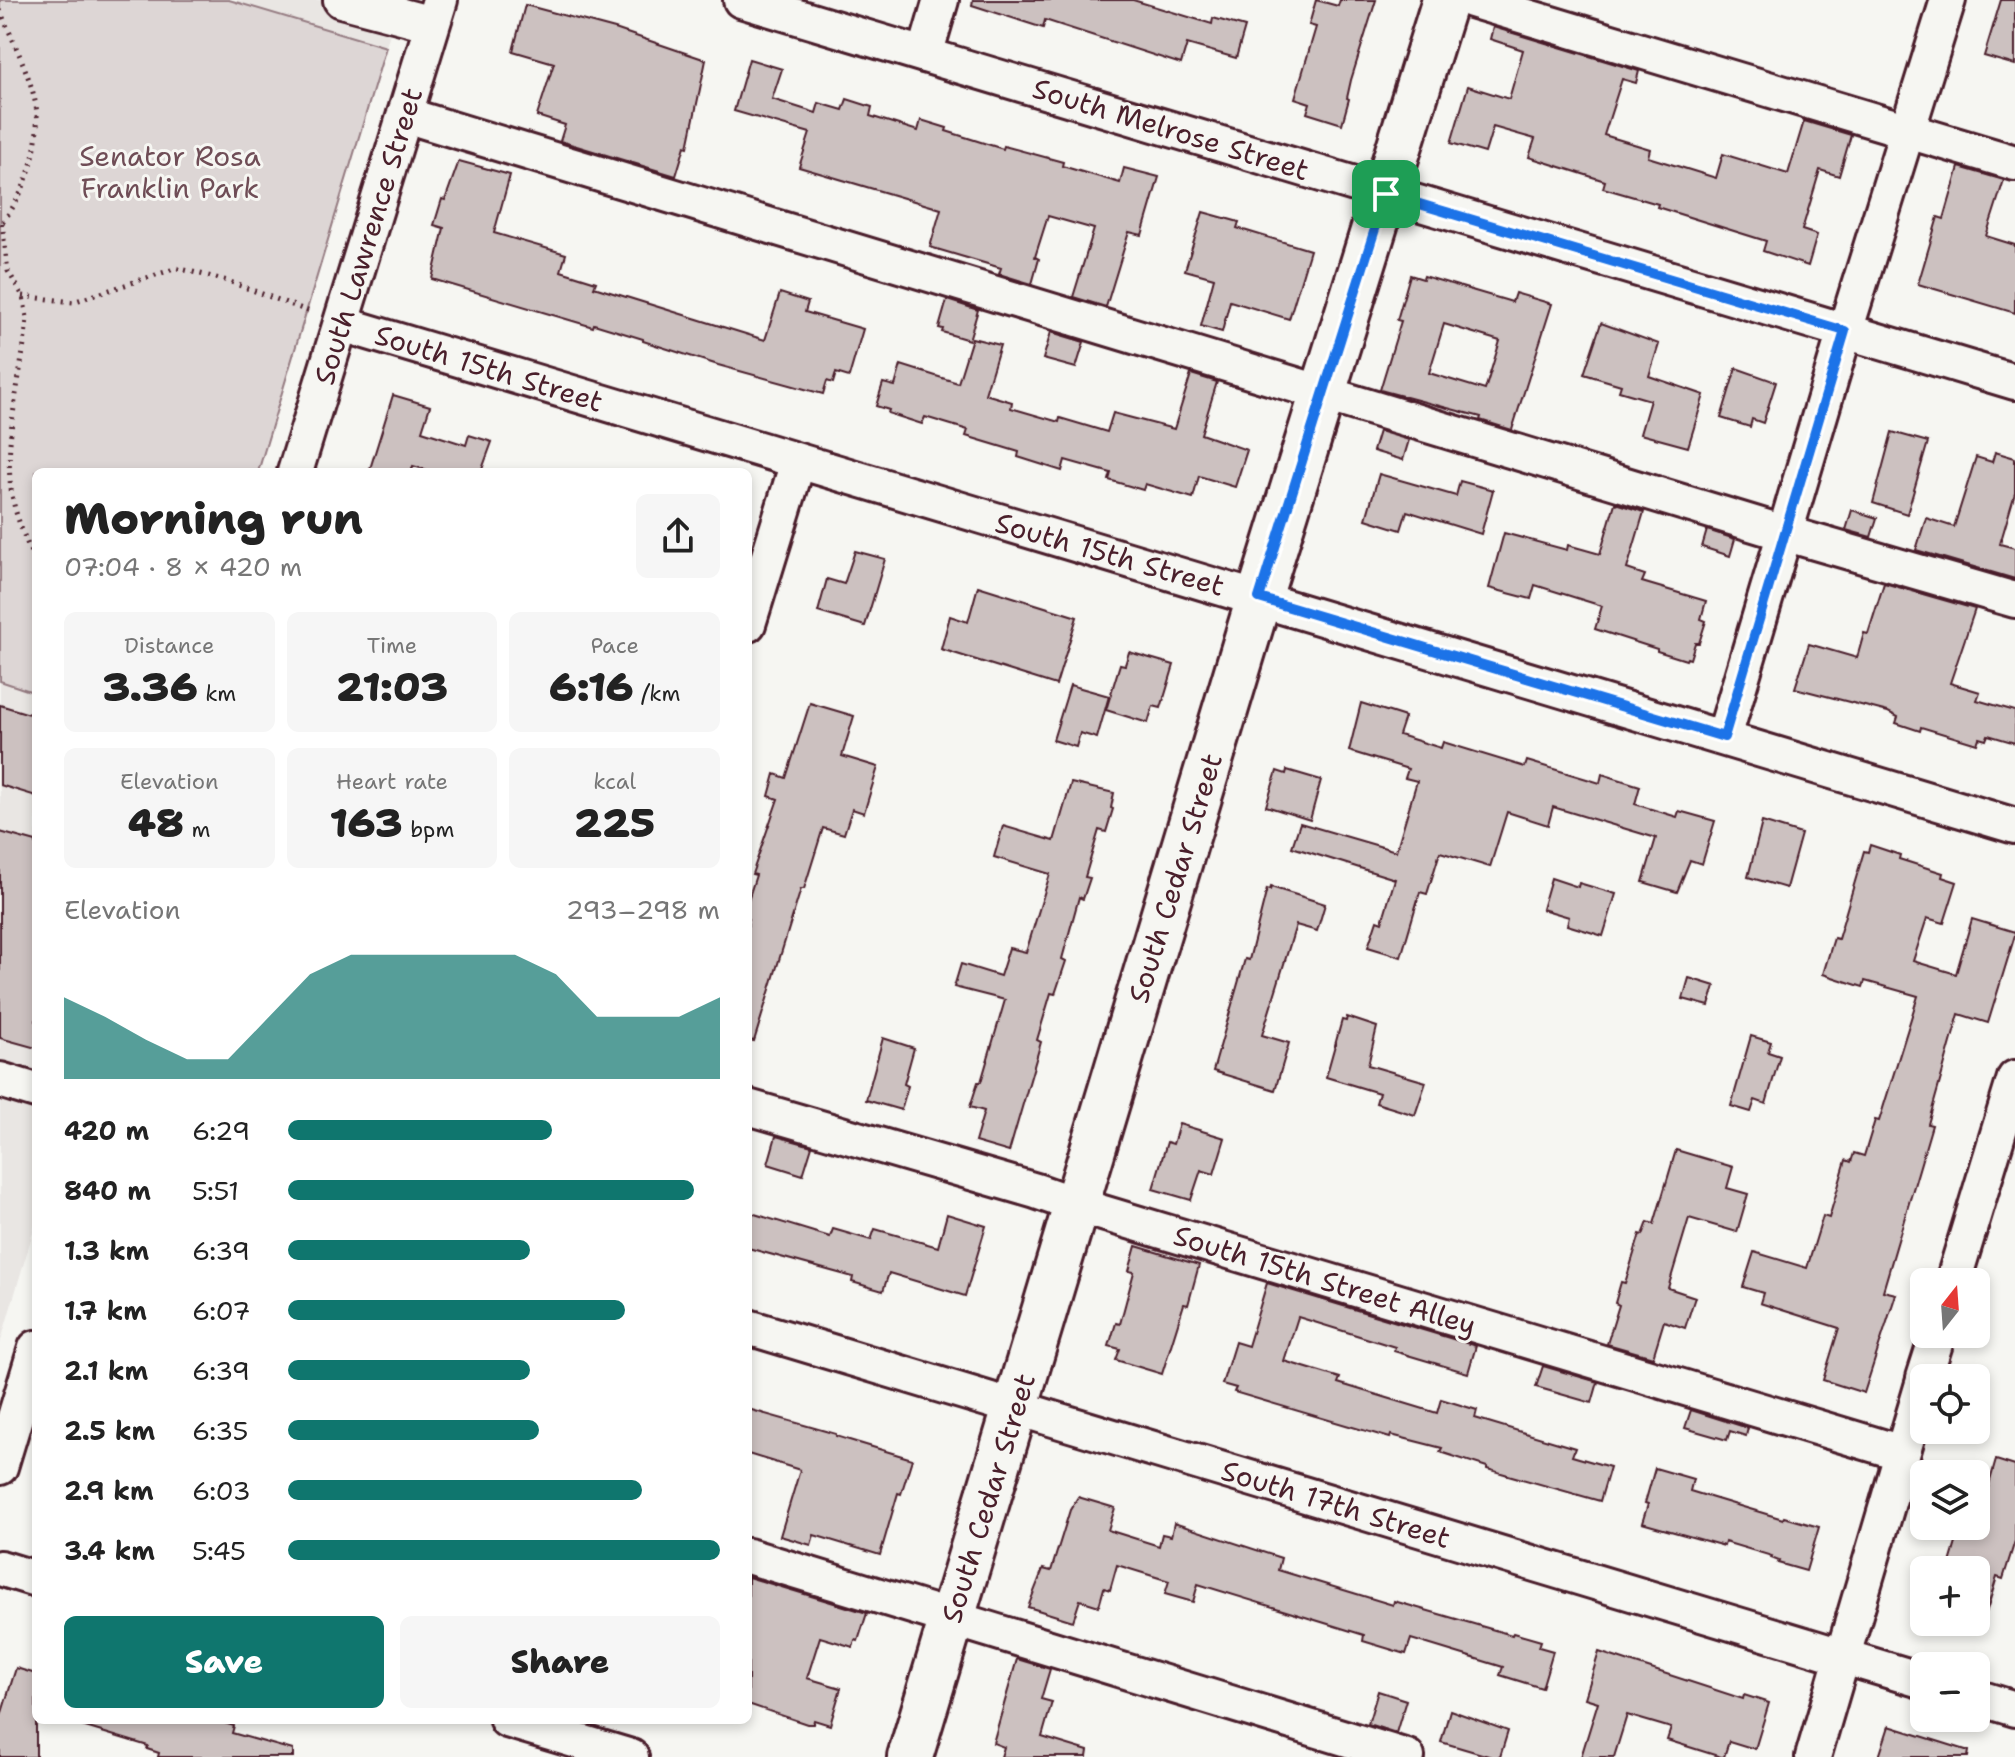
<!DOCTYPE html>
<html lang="en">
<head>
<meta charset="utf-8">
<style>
  body { margin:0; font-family:"Shantell Sans",sans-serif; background:#f6f6f6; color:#222; height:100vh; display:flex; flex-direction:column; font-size:30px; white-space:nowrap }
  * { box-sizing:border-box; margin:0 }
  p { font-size:26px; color:#767676 }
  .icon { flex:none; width:44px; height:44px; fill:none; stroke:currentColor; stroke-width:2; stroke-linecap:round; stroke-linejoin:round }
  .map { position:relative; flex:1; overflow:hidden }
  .side { position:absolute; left:32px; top:468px; width:720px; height:1256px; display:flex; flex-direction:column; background:#fff; border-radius:12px; box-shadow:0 4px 12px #0003 }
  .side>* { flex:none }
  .needle { width:52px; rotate:17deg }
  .tools { position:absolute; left:1910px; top:1268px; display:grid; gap:16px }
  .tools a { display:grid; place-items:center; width:80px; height:80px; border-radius:12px; background:#fff; box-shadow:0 4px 12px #0003; font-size:40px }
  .pin { position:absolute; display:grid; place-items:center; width:68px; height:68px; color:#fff; margin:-34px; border-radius:16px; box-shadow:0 4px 12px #0006 }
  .round { display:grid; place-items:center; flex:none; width:84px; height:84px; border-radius:12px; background:#f6f6f6 }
  .overview { display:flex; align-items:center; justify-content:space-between; height:136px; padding:0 32px }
  h1 { font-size:44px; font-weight:800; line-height:60px }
  .stats { display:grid; grid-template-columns:repeat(3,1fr); gap:12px; height:136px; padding:8px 32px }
  .stats div { display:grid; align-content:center; border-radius:12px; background:#f6f6f6; text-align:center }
  .stats b { font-size:40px; font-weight:800 }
  .stats small { font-size:22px; font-weight:400 }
  .stats p { font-size:22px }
  .chart { height:224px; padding:16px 32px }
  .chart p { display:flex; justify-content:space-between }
  .chart svg { width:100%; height:144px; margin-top:8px; fill:#0f766e; opacity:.7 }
  .action { display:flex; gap:16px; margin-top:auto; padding:16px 32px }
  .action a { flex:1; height:92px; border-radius:12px; background:#0f766e; color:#fff; font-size:32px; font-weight:800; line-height:92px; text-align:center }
  .action a+a { background:#f6f6f6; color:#222 }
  ul { padding:0 32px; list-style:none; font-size:26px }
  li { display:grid; grid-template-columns:128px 96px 1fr; align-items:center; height:60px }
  li i { height:20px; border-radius:10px; background:#0f766e }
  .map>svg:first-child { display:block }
</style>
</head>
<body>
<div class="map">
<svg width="2015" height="1757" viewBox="0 0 2015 1757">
  <rect width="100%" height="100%" fill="#f6f6f2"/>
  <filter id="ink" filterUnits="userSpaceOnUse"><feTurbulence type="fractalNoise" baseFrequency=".0125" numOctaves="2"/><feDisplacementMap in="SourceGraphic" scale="16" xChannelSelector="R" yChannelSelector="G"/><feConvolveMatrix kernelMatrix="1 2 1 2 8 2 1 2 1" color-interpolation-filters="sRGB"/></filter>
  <g filter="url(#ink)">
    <g fill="#e9e6e3">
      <path d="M 229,0 L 399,0 L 386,47 Z"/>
      <path d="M 0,681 L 36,693 L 36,1222 L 0,1344 Z"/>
    </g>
    <path fill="#ddd6d5" stroke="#947a80" stroke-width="2" d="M 0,0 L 229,0 L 386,47 L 258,472 L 36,472 L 36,693 L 0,681 Z"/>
    <g fill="#ccc1c0" stroke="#4a1f2b" stroke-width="2" fill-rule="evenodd">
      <path d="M 973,0 L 1133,0 L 1212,24 L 1213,18 L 1245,27 L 1236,58 L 1187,44 L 1181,64 L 1045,20 L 1043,28 L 972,5 Z"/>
      <path d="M 1316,0 L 1338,6 L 1340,0 L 1376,0 L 1351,80 L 1347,98 L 1349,99 L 1342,124 L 1307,113 L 1310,103 L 1295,98 L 1316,27 L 1309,25 Z"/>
      <path d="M 2001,0 L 2015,0 L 2015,65 L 1984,56 Z"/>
      <path d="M 525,5 L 615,29 L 706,60 L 688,147 L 685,146 L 676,176 L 560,141 L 565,125 L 537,116 L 554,63 L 513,51 Z"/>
      <path d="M 1493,27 L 1639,71 L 1636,83 L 1622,79 L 1604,135 L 1650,149 L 1648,157 L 1716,178 L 1723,154 L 1788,174 L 1804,121 L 1851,135 L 1839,176 L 1820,170 L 1802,230 L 1817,235 L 1808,266 L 1763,251 L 1766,241 L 1657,207 L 1658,204 L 1603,188 L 1605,181 L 1529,157 L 1535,139 L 1493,127 L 1485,153 L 1451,143 L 1468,86 L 1509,99 L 1523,50 L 1490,39 Z"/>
      <path d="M 749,59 L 782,69 L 772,99 L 816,113 L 819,103 L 843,110 L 847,99 L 872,107 L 870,116 L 918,131 L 921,120 L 947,128 L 946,131 L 1003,149 L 1004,146 L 1063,162 L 1062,166 L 1120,183 L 1124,168 L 1159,177 L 1142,235 L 1129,232 L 1106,307 L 1073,297 L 1094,229 L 1048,216 L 1035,257 L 1039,259 L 1032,284 L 999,274 L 1001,268 L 930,247 L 941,209 L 799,167 L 810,133 L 734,111 Z"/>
      <path d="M 459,161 L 510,175 L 494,233 L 566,254 L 561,271 L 596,282 L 594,287 L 765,340 L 780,293 L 808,302 L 805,312 L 863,329 L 849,377 L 836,373 L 833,383 L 827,381 L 823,394 L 718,365 L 643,341 L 643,339 L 594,324 L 593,327 L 432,279 L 444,228 L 434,225 L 442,199 L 445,200 Z"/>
      <path d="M 1959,167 L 2004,180 L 1986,236 L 2015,245 L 2015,313 L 1918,284 L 1938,217 L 1944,219 Z"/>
      <path d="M 1203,212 L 1239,222 L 1237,228 L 1310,250 L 1289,319 L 1230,301 L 1222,332 L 1201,326 L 1214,278 L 1185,270 Z"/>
      <path d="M 1410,275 L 1423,279 L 1424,276 L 1512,302 L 1515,293 L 1552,304 L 1512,430 L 1480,420 L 1481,417 L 1380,390 L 1401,321 L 1397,320 ZM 1444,324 L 1500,341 L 1485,390 L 1429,373 Z"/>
      <path d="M 947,300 L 978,310 L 969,340 L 942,332 L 943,329 L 939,328 Z"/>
      <path d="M 1601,323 L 1659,344 L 1649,376 L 1704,395 L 1688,447 L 1640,434 L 1650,400 L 1619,391 L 1621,385 L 1584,374 Z"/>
      <path d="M 1051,332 L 1084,342 L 1076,368 L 1043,359 Z"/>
      <path d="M 972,338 L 1000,345 L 985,394 L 1012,402 L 1011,408 L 1059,422 L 1060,418 L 1107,432 L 1113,413 L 1174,429 L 1191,374 L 1217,382 L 1201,434 L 1247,450 L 1235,487 L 1199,476 L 1193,498 L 1145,484 L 1143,490 L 1109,480 L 1111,473 L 1065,460 L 1062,471 L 1018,457 L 1019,452 L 966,436 L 968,430 L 925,417 L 922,424 L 888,413 L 889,410 L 876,406 L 883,383 L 895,386 L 901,365 L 958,383 Z"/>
      <path d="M 1736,368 L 1776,382 L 1763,423 L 1752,419 L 1750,427 L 1721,418 Z"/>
      <path d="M 393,395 L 430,406 L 422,431 L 466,445 L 469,435 L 492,442 L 481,472 L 434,472 L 413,466 L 411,472 L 369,472 Z"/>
      <path d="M 1379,431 L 1409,440 L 1403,460 L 1373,451 Z"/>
      <path d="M 1892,432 L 1928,442 L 1907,514 L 1873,503 Z"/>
      <path d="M 1995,452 L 2015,458 L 2015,493 L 2000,544 L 2015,548 L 2015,579 L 1916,550 L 1926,518 L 1954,527 L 1976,457 L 1992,462 Z"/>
      <path d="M 1379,474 L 1456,496 L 1460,481 L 1493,490 L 1481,534 L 1407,511 L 1401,530 L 1366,519 Z"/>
      <path d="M 1615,503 L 1644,512 L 1627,569 L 1645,575 L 1642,582 L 1706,601 L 1701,619 L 1706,621 L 1699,643 L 1695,643 L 1690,659 L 1687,658 L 1686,660 L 1657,651 L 1657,649 L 1595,629 L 1602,606 L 1535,585 L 1531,599 L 1489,588 L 1504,533 L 1567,550 L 1568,545 L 1600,554 Z"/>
      <path d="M 1852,510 L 1877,518 L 1871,537 L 1846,530 Z"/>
      <path d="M 1707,530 L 1735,539 L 1730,556 L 1702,547 Z"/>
      <path d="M 855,551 L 885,559 L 865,626 L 818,612 L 827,579 L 844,584 Z"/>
      <path d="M 1884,583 L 1975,609 L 1950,683 L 1980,692 L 1977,700 L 2015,711 L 2015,743 L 1988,735 L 1986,740 L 1979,738 L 1977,744 L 1921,727 L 1920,731 L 1896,723 L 1898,717 L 1888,712 L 1795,688 L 1809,644 L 1857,658 L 1864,633 L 1868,634 Z"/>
      <path d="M 978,586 L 1077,617 L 1056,685 L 941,649 L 950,616 L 968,622 Z"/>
      <path d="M 1129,652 L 1174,665 L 1161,708 L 1153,706 L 1148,723 L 1106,710 L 1120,664 L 1125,665 Z"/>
      <path d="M 1070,685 L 1109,696 L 1097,738 L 1080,733 L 1076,747 L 1053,740 Z"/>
      <path d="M 810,703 L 854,716 L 842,756 L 878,767 L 864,813 L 852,809 L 844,834 L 823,828 L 804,889 L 801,889 L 754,1041 L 748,1040 L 748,900 L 756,875 L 752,874 L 778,799 L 769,796 L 775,774 L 786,778 Z"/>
      <path d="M 1361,703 L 1405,717 L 1399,735 L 1441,748 L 1443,742 L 1525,767 L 1527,761 L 1600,783 L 1602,774 L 1640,786 L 1635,804 L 1677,817 L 1679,811 L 1715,821 L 1702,864 L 1690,860 L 1677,892 L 1643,882 L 1656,838 L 1553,807 L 1548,825 L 1507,812 L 1490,867 L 1440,852 L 1427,894 L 1420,892 L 1401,957 L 1368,947 L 1377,920 L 1382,922 L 1395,879 L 1292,847 L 1300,823 L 1396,851 L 1417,781 L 1405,778 L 1408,769 L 1349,751 Z"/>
      <path d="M 0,705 L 36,716 L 36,796 L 0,785 Z"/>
      <path d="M 1287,770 L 1321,780 L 1310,820 L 1266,806 L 1277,771 L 1286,774 Z"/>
      <path d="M 1071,783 L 1114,793 L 1111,808 L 1113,809 L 1106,832 L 1099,830 L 1085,877 L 1090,878 L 1083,899 L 1079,897 L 1062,959 L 1066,961 L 1055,994 L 1051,993 L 1037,1040 L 1041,1042 L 1009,1152 L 975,1142 L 984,1111 L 970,1107 L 978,1082 L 981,1082 L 1005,1000 L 954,987 L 961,964 L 1000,976 L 1009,948 L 1026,952 L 1050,874 L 994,857 L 1003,826 L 1054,841 Z"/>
      <path d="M 1762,822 L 1801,834 L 1786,888 L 1748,877 Z"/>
      <path d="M 0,832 L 36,842 L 36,1048 L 0,1038 Z"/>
      <path d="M 1870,845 L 1900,855 L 1899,859 L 1943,873 L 1942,877 L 1957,882 L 1944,923 L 1927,918 L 1913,961 L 1956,974 L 1972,919 L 2015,932 L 2015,935 L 1988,1023 L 1959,1014 L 1928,1124 L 1932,1125 L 1883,1291 L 1896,1294 L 1864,1393 L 1823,1380 L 1839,1328 L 1760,1303 L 1763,1293 L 1743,1287 L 1754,1252 L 1807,1268 L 1823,1216 L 1829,1218 L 1846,1160 L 1851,1162 L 1854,1153 L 1864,1156 L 1875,1120 L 1879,1121 L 1918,996 L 1865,981 L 1863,987 L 1823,974 L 1834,938 L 1838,939 L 1864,851 L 1868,852 Z"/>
      <path d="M 1551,878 L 1578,887 L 1579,883 L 1616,894 L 1603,936 L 1567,925 L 1569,917 L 1542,909 Z"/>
      <path d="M 1271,887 L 1325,904 L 1317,931 L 1296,925 L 1262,1035 L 1289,1043 L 1275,1090 L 1213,1071 L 1245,959 L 1249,960 L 1267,889 L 1270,890 Z"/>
      <path d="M 1689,978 L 1715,986 L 1709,1006 L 1683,999 Z"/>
      <path d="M 1347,1017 L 1377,1027 L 1368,1065 L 1426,1082 L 1415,1115 L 1376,1103 L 1379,1093 L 1326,1077 L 1342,1020 L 1346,1021 Z"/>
      <path d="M 1751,1036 L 1771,1042 L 1768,1052 L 1780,1056 L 1766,1104 L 1755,1100 L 1751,1112 L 1731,1106 Z"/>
      <path d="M 883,1038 L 914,1048 L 904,1084 L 908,1086 L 901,1110 L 866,1100 Z"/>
      <path d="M 1179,1124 L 1225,1138 L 1214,1174 L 1201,1170 L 1191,1200 L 1153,1189 L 1167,1142 L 1173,1144 Z"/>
      <path d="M 776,1136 L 812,1146 L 803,1175 L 768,1164 Z"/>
      <path d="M 1676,1150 L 1733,1167 L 1727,1188 L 1748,1194 L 1737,1232 L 1689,1218 L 1668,1288 L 1695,1297 L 1685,1328 L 1664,1321 L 1653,1357 L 1607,1344 L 1619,1305 L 1615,1303 L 1621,1282 L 1625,1283 L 1640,1234 L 1643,1235 L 1648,1222 L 1654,1224 Z"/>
      <path d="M 748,1212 L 830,1237 L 833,1229 L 871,1240 L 875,1229 L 938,1247 L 947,1214 L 986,1226 L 965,1296 L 889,1273 L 883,1291 L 852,1282 L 853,1277 L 748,1248 Z"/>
      <path d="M 1136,1246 L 1199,1265 L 1188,1305 L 1184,1304 L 1162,1374 L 1116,1360 L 1120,1349 L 1109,1346 L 1116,1323 L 1120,1324 L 1134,1272 L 1129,1271 Z"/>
      <path d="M 1267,1283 L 1476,1346 L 1468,1373 L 1394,1351 L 1395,1347 L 1298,1317 L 1284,1361 L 1340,1378 L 1338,1383 L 1437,1413 L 1441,1399 L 1477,1410 L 1475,1418 L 1575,1448 L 1572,1456 L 1610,1467 L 1600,1501 L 1487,1469 L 1487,1467 L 1440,1452 L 1442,1448 L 1391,1435 L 1390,1438 L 1234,1392 L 1236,1388 L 1222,1384 L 1235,1342 L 1248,1346 Z"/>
      <path d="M 1543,1366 L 1598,1382 L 1592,1403 L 1536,1387 Z"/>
      <path d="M 748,1409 L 836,1434 L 836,1436 L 912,1459 L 901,1494 L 898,1493 L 880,1555 L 814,1535 L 811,1545 L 780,1536 L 800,1470 L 748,1454 Z"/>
      <path d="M 1691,1410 L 1748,1428 L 1746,1436 L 1730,1431 L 1727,1440 L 1685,1428 Z"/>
      <path d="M 1996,1460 L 2015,1466 L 2015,1541 L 2003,1579 L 1997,1577 L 1982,1626 L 1976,1625 L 1976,1570 L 1950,1563 L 1961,1526 L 1976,1526 L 1976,1484 L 1988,1488 Z"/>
      <path d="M 1655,1468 L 1693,1479 L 1690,1491 L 1783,1519 L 1784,1517 L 1819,1527 L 1806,1571 L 1778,1563 L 1779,1561 L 1771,1558 L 1772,1556 L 1725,1542 L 1724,1546 L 1642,1523 L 1648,1504 L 1645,1503 Z"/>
      <path d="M 1078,1497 L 1115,1508 L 1108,1530 L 1159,1546 L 1162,1534 L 1171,1536 L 1174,1523 L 1281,1558 L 1278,1570 L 1393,1605 L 1394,1601 L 1512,1635 L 1513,1633 L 1541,1641 L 1539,1647 L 1553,1651 L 1542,1688 L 1500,1675 L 1503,1667 L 1411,1639 L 1406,1654 L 1363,1641 L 1364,1635 L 1198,1584 L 1193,1602 L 1165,1594 L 1169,1581 L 1117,1565 L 1110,1590 L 1104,1588 L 1099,1606 L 1080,1600 L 1073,1621 L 1028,1607 L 1043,1569 L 1051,1571 L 1070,1510 Z"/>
      <path d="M 748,1577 L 867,1613 L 858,1641 L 855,1640 L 853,1647 L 820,1637 L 807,1678 L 841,1688 L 830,1725 L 814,1720 L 813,1724 L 807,1724 L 748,1704 Z"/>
      <path d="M 1599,1652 L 1743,1699 L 1744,1695 L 1769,1703 L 1755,1749 L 1729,1741 L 1724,1757 L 1721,1757 L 1667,1740 L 1671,1728 L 1627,1715 L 1614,1757 L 1581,1757 L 1598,1702 L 1585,1698 Z"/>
      <path d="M 1017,1659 L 1050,1669 L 1041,1699 L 1052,1702 L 1042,1737 L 1088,1751 L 1087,1757 L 1001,1757 L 1004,1747 L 993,1743 Z"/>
      <path d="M 16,1668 L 36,1674 L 36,1757 L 0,1757 L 0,1719 Z"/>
      <path d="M 1378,1691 L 1406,1700 L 1396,1733 L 1368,1724 Z"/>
      <path d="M 1450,1710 L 1508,1731 L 1500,1757 L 1492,1757 L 1441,1742 Z"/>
      <path d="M 83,1720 L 215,1720 L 234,1726 L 232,1733 L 293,1750 L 293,1757 L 158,1757 L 159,1753 L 147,1749 L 148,1746 L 82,1726 Z"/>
      <path d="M 1889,1726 L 1969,1751 L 1968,1757 L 1879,1757 Z"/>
    </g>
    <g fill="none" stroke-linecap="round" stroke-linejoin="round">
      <g stroke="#4a1f2b" stroke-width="40">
        <g id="minor">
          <path d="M 341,0 L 432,24"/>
          <path d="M 741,0 L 2015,382"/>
          <path d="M 1471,0 L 2015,163"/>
          <path d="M 925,55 L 941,0"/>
          <path d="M 405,115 L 1784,533 L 2015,600"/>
          <path d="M 342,324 L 2015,826"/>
          <path d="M 295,472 L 440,0"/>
          <path d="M 748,624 L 798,462"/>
          <path d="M 1724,737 L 1845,331 L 1948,0"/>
          <path d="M 0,1080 L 36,1091"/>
          <path d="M 748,1107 L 1036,1191 L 1076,1205 L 1902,1453"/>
          <path d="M 1953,1282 L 2015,1078"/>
          <path d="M 748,1327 L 1924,1681"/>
          <path d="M 1924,1378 L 1938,1334"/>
          <path d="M 0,1467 L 36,1348"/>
          <path d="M 748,1556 L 1407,1757"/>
          <path d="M 0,1568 L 36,1579"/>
          <path d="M 1976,1697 L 2015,1709"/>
          <path d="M 507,1720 L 631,1757"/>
          <path d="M 1813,1757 L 1924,1380"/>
        </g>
      </g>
      <g stroke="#4a1f2b" stroke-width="50">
        <path id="major" d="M 910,1757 L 1259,598 L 1445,0"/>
      </g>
      <g stroke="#4a1f2b" stroke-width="5" stroke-dasharray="2 6" stroke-linecap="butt">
        <path d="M 0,10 C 12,40 35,83 37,115 C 39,153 24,197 0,225"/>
        <path d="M 2,223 L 8,271 L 23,296 L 27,317 C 23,373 2,439 12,495 C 16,519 27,542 36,565"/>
        <path d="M 23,296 L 73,302 L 177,268 L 228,281 L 313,313"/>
      </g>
      <use href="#minor" stroke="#f6f6f2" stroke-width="34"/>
      <use href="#major" stroke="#f6f6f2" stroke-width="44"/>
    </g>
  </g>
  <g fill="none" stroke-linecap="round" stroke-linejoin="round" filter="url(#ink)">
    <g stroke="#fff" stroke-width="16">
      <path id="route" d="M 1386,194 L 1845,331 L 1724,737 L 1259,598 Z"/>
    </g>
    <use href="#route" stroke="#1a73e8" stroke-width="10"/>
  </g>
  <g text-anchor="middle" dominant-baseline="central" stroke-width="6" stroke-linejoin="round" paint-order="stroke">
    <g font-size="28" fill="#4a1f2b" stroke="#f6f6f2">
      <text transform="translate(1171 129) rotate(17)">South Melrose Street</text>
      <text transform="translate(368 236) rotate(-73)">South Lawrence Street</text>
      <text transform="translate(489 368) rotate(17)">South 15th Street</text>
      <text transform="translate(1110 554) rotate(16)">South 15th Street</text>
      <text transform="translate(1175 878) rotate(-73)">South Cedar Street</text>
      <text transform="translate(1325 1280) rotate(17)">South 15th Street Alley</text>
      <text transform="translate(988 1498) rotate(-73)">South Cedar Street</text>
      <text transform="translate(1336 1504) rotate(17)">South 17th Street</text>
    </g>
    <g font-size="28" fill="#6f4d56" stroke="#f6f6f2">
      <text x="170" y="156">Senator Rosa<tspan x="170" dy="32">Franklin Park</tspan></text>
    </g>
  </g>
</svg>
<div class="tools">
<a><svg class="needle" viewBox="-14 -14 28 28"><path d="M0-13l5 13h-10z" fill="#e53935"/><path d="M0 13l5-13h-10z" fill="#767676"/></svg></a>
<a><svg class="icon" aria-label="locate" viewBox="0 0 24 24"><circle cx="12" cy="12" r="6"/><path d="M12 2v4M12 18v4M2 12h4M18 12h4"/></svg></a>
<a><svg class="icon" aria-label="layers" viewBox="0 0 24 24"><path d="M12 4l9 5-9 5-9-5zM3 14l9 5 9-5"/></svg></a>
<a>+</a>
<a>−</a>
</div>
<div class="pin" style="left:1386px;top:194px;background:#1e9e55"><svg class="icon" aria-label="arrive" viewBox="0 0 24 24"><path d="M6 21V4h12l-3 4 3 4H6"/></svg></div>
<section class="side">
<div class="overview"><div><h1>Morning run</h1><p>07:04 · 8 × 420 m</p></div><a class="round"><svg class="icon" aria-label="share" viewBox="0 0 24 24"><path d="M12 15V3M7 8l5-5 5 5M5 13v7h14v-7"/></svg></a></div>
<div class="stats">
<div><p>Distance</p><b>3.36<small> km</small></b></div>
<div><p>Time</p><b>21:03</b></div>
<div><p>Pace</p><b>6:16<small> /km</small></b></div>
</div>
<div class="stats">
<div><p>Elevation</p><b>48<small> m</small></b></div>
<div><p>Heart rate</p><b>163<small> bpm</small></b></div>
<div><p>kcal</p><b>225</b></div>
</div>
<div class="chart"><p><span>Elevation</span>293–298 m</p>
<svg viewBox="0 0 160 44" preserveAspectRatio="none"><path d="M0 44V19L10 25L20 32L30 38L40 38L50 25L60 12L70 6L80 6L90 6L100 6L110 6L120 12L130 25L140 25L150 25L160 19V44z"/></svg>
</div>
<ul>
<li><b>420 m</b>6:29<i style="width:61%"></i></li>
<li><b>840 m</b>5:51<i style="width:94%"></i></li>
<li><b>1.3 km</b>6:39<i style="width:56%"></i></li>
<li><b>1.7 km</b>6:07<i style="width:78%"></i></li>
<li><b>2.1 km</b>6:39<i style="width:56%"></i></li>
<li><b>2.5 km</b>6:35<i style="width:58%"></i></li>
<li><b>2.9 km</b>6:03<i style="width:82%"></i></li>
<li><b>3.4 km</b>5:45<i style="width:100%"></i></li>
</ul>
<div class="action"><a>Save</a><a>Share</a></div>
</section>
</div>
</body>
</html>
